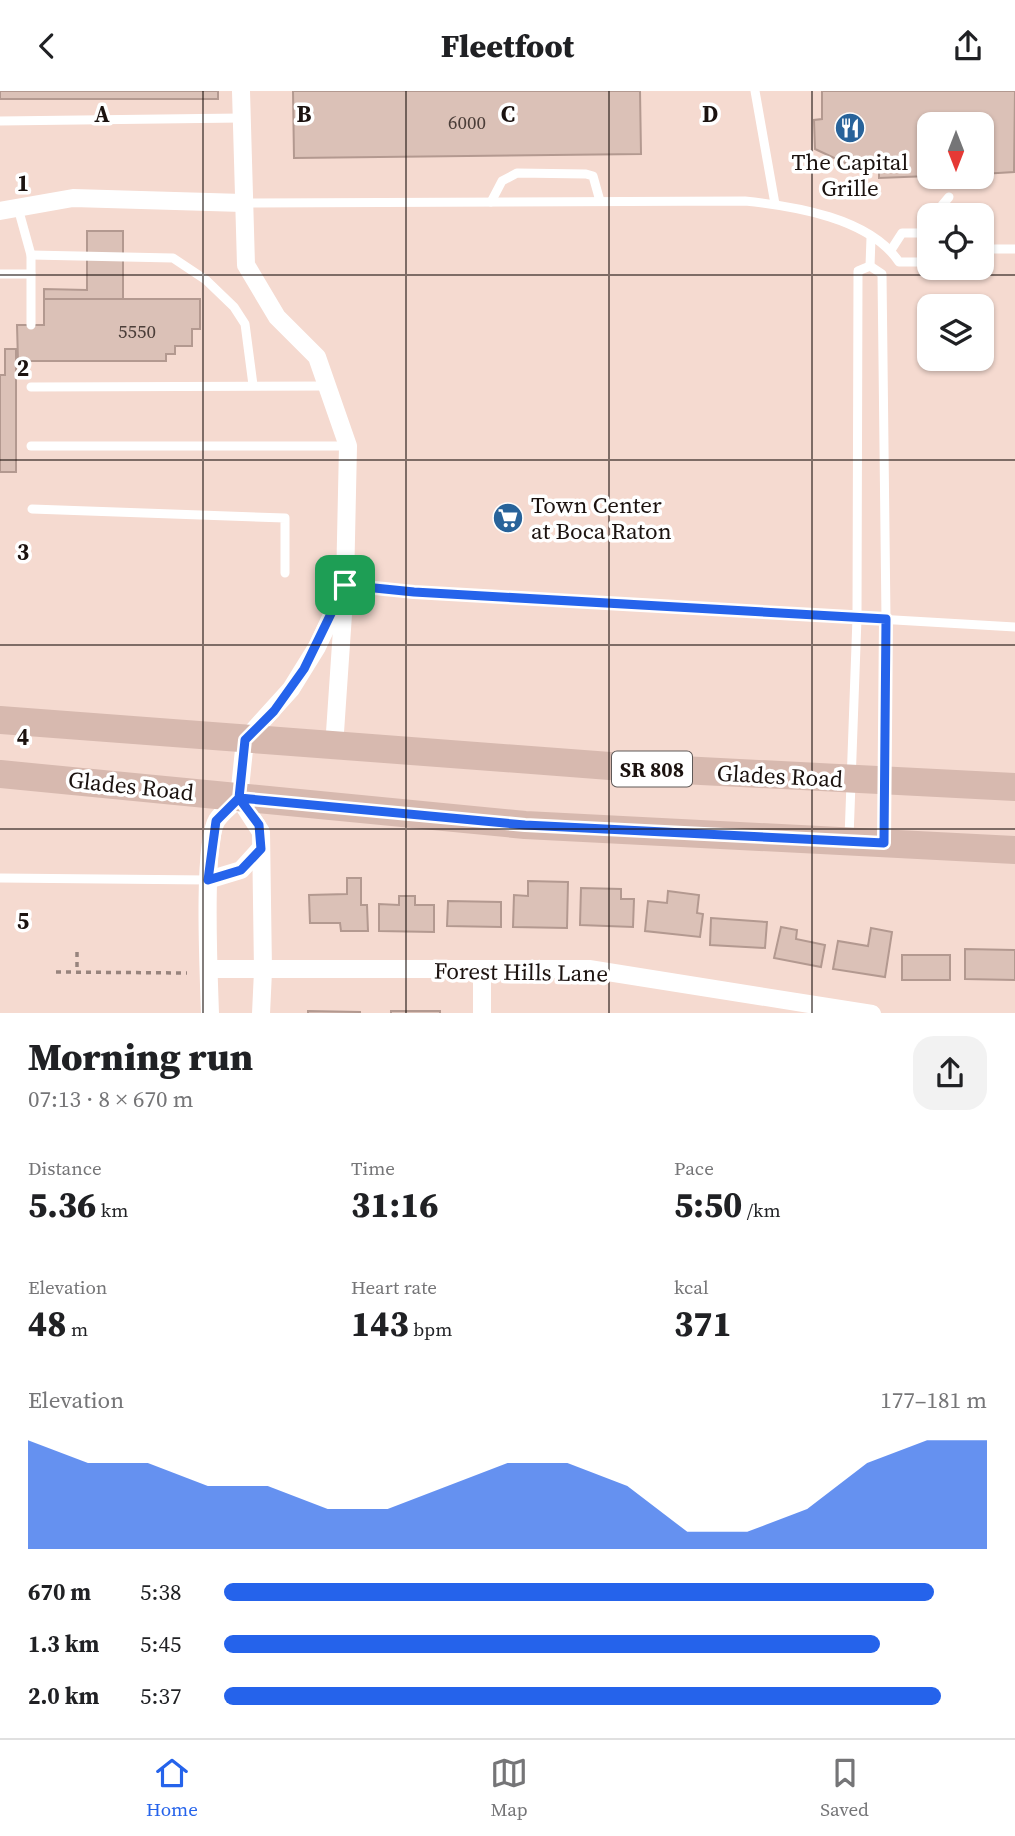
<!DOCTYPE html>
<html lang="en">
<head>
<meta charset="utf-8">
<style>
  body { margin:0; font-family:"Source Serif 4",serif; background:#f2f2f2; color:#202124; height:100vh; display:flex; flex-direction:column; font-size:26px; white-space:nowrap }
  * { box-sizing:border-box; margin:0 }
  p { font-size:23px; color:#757577 }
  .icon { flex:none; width:38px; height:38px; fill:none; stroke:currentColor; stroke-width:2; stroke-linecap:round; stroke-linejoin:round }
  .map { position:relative; height:922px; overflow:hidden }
  .details { display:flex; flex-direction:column; background:#fff; flex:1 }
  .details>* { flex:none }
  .needle { width:46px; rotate:180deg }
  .controls { position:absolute; left:917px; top:21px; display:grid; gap:14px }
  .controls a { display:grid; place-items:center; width:77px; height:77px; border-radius:14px; background:#fff; box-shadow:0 2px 5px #0004; font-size:35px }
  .pin { position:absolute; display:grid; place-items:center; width:60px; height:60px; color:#fff; margin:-30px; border-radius:14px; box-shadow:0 4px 10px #0006 }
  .round { display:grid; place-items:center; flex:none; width:74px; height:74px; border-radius:21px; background:#f2f2f2 }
  .summary { display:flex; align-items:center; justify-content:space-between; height:119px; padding:0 28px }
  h1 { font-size:38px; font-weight:800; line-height:52px }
  .stats { display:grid; grid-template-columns:repeat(3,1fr); gap:10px; height:119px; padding:7px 28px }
  .stats div { display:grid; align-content:center }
  .stats b { font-size:35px; font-weight:800 }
  .stats small { font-size:19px; font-weight:400 }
  .stats p { font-size:19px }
  .chart { height:196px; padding:14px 28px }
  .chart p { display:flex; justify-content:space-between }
  .chart svg { width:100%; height:126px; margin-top:7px; fill:#2563eb; opacity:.7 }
  ul { padding:0 28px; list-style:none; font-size:23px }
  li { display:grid; grid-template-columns:112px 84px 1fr; align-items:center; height:52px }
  li i { height:18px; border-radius:9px; background:#2563eb }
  header { display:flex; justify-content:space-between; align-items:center; height:91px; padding:0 28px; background:#fff; font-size:32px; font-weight:800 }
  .tabs { display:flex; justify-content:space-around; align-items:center; height:98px; border-top:2px solid #e0e0e0; background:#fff; font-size:19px; color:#757577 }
  .tabs a { display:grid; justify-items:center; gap:4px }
  .tabs .current { color:#2563eb }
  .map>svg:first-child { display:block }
</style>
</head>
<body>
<header><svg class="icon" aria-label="back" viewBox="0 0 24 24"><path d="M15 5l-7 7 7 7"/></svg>Fleetfoot<svg class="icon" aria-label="share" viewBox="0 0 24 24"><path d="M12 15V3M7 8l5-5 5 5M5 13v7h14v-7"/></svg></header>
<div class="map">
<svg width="1015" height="923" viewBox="0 0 1015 923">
  <rect width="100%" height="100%" fill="#f5dad0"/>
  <g fill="#dbc1b7" stroke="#b39990" stroke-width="2">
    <rect x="0" y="0" width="218" height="8"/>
    <path d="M 293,0 L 640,0 L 641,63 L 294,67 Z"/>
    <path d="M 822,0 L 1015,0 L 1014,81 L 982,83 L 982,33 L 929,33 L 929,85 L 879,87 L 879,67 L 876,67 L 876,73 L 847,73 L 815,58 L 814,29 L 822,28 Z"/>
    <path d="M 87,140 L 123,140 L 123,208 L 44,208 L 44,198 L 87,199 Z"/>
    <path d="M 44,208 L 200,208 L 200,238 L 192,238 L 192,255 L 175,255 L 175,263 L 166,263 L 166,270 L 18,270 L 17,234 L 44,234 Z"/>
    <path d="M 5,258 L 16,258 L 16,381 L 0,381 L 0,284 L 5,284 Z"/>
    <path d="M 347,787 L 361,787 L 361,814 L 367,814 L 368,840 L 341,840 L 340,832 L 310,832 L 309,804 L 347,803 Z"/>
    <path d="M 528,790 L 568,791 L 567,837 L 513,836 L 514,804 L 528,805 Z"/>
    <path d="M 581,797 L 621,798 L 621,808 L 634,808 L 633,836 L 580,834 Z"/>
    <path d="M 668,800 L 699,804 L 697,822 L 703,823 L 700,846 L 645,840 L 648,810 L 667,812 Z"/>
    <path d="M 399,805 L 415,805 L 415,814 L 434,814 L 434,841 L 379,840 L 379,813 L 399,814 Z"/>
    <path d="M 448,810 L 501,811 L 501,836 L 447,835 Z"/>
    <path d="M 711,827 L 767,831 L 765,857 L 710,854 Z"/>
    <path d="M 781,836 L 797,839 L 796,848 L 825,854 L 821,876 L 774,867 Z"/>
    <path d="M 871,837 L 892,841 L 885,886 L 833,878 L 838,850 L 868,855 Z"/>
    <path d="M 965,858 L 1015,859 L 1015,889 L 965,888 Z"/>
    <rect x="902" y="864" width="48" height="25"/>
    <path d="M 308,920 L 360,921 L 360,923 L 308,923 Z"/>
    <rect x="391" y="920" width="49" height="3"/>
  </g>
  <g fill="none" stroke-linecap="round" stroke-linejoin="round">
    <g stroke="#97847d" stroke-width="3.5" stroke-dasharray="5 5" stroke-linecap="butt">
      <path d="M 77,861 L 77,881"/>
      <path d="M 56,881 L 187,882"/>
    </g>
    <g stroke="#fff" stroke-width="9">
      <path d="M 755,0 L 775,113"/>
      <path d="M 0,30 L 241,27"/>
      <path d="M 491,111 L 502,90 L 517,82 L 586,83 L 593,85 L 600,110"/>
      <path d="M 243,112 L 745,110 C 794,115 870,127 899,171 L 929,171"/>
      <path d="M 18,117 L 31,164 L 31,234"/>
      <path d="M 934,124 L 949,106"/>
      <path d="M 982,158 L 1015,158"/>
      <path d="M 891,159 L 902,142 L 929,142"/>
      <path d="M 31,164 L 173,167 L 206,189 L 234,216 L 245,233 L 253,294"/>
      <path d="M 870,175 L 882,183 L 886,528 L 884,750"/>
      <path d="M 870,175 L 871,147"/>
      <path d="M 0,183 L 31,183"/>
      <path d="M 31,296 L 328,295"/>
      <path d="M 31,355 L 348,355"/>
      <path d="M 32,418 L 285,427 L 285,482"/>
      <path d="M 345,494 L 383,499 L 1015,536"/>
      <path d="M 849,747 L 857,527 L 858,180 L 870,175"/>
      <path d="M 0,787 L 208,789"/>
    </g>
    <g stroke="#fff" stroke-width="18">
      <path d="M 241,0 L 246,174 L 277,226 L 317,266 L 348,355 L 345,494 L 334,656"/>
      <path d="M 0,120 L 73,107 L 243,112"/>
      <path d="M 208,789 L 241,779 L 261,757"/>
      <path d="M 209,878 L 589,878 L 872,923"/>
      <path d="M 482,879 L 482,923"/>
      <path d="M 210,923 C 209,888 202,753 217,729 C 222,721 232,714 239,707"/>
      <path d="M 261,923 L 263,880 L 261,741 L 239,707 L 245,649 L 291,598 L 317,556 L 340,507"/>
    </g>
    <g stroke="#d7b9af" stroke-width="28">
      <path d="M 0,629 L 623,676 L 1015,696"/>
      <path d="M 0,683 L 525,734 L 1015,759"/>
    </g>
  </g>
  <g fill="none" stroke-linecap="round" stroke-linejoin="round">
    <g stroke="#fff" stroke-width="14">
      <path id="route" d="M 345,494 L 304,578 L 274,620 L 245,649 L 239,707 L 216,730 L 208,789 L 241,779 L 261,758 L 259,734 L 239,707 L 525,734 L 884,752 L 886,528 L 414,501 L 345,494"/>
    </g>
    <use href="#route" stroke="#2563eb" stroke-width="9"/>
  </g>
  <path fill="none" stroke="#1b120f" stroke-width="2" stroke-opacity="0.55" d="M 203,0 L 203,923M 406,0 L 406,923M 609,0 L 609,923M 812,0 L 812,923M 0,184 L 1015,184M 0,369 L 1015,369M 0,554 L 1015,554M 0,738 L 1015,738"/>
  <defs>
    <g id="restaurant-disc" transform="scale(1.575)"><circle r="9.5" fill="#28639a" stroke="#fff"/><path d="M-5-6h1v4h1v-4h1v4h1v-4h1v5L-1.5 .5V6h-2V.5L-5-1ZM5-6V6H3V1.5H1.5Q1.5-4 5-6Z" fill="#fff"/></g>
    <g id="supermarket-disc" transform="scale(1.575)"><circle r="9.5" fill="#28639a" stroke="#fff"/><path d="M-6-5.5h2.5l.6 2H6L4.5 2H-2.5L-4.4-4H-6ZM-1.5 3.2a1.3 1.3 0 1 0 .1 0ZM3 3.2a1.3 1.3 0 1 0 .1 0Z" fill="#fff"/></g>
  </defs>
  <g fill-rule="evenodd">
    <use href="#restaurant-disc" x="850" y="37"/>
    <use href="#supermarket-disc" x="508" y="427"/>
  </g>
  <g text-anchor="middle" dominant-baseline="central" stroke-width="7" stroke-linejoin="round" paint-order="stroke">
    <g font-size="19" fill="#4b3e39">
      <text x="467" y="31">6000</text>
      <text x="137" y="240">5550</text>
    </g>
    <rect fill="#fff" stroke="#5f5957" stroke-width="2" x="612" y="660.5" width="80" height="35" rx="5"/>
    <g font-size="21" font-weight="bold" fill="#1b120f">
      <text x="652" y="678">SR 808</text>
    </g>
    <g font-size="23" fill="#1b120f" stroke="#fff">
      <text x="850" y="71">The Capital<tspan x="850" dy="26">Grille</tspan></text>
      <text x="531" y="414" text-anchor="start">Town Center<tspan x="531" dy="26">at Boca Raton</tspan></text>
    </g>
    <g font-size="23" fill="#1b120f" stroke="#fff">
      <text transform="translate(780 685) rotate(3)">Glades Road</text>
      <text transform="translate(131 695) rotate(6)">Glades Road</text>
      <text transform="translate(521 881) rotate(1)">Forest Hills Lane</text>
    </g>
  </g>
  <g font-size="23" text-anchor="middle" font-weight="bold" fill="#1b120f" stroke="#fff" stroke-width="7" stroke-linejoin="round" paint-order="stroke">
    <text x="102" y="31">A</text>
    <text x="304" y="31">B</text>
    <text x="508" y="31">C</text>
    <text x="710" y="31">D</text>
    <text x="23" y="100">1</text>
    <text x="23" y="285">2</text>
    <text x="23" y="469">3</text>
    <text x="23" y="654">4</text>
    <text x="23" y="838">5</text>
  </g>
</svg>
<div class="controls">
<a><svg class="needle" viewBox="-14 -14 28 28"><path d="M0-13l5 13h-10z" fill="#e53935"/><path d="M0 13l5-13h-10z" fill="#757577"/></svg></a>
<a><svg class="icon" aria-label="locate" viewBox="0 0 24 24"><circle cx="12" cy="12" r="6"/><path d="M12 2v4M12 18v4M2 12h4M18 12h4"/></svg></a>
<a><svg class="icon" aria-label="layers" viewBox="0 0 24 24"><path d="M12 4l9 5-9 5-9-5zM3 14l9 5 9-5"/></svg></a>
</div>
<div class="pin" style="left:345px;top:494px;background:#1e9e55"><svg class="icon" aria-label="arrive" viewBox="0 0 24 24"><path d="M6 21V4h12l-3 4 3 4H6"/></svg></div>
</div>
<section class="details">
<div class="summary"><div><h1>Morning run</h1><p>07:13 · 8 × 670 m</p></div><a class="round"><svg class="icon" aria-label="share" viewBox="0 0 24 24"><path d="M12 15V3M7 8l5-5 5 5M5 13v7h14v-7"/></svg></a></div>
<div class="stats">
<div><p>Distance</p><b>5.36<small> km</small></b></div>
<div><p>Time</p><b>31:16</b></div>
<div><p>Pace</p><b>5:50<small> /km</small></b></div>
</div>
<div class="stats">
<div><p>Elevation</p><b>48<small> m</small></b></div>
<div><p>Heart rate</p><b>143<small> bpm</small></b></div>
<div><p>kcal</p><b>371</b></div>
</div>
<div class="chart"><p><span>Elevation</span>177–181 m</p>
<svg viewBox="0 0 160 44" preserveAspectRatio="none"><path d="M0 44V6L10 14L20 14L30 22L40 22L50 30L60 30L70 22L80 14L90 14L100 22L110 38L120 38L130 30L140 14L150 6L160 6V44z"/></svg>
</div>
<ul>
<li><b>670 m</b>5:38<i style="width:93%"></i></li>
<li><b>1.3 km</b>5:45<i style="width:86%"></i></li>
<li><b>2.0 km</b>5:37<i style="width:94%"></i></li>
</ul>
</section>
<nav class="tabs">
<a class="current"><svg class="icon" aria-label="home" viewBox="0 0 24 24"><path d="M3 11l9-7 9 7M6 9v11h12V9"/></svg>Home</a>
<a><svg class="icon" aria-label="map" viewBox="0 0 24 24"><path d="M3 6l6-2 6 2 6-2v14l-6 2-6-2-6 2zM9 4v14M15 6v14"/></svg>Map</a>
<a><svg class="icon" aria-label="saved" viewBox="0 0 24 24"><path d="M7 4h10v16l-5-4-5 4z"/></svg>Saved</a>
</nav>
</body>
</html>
